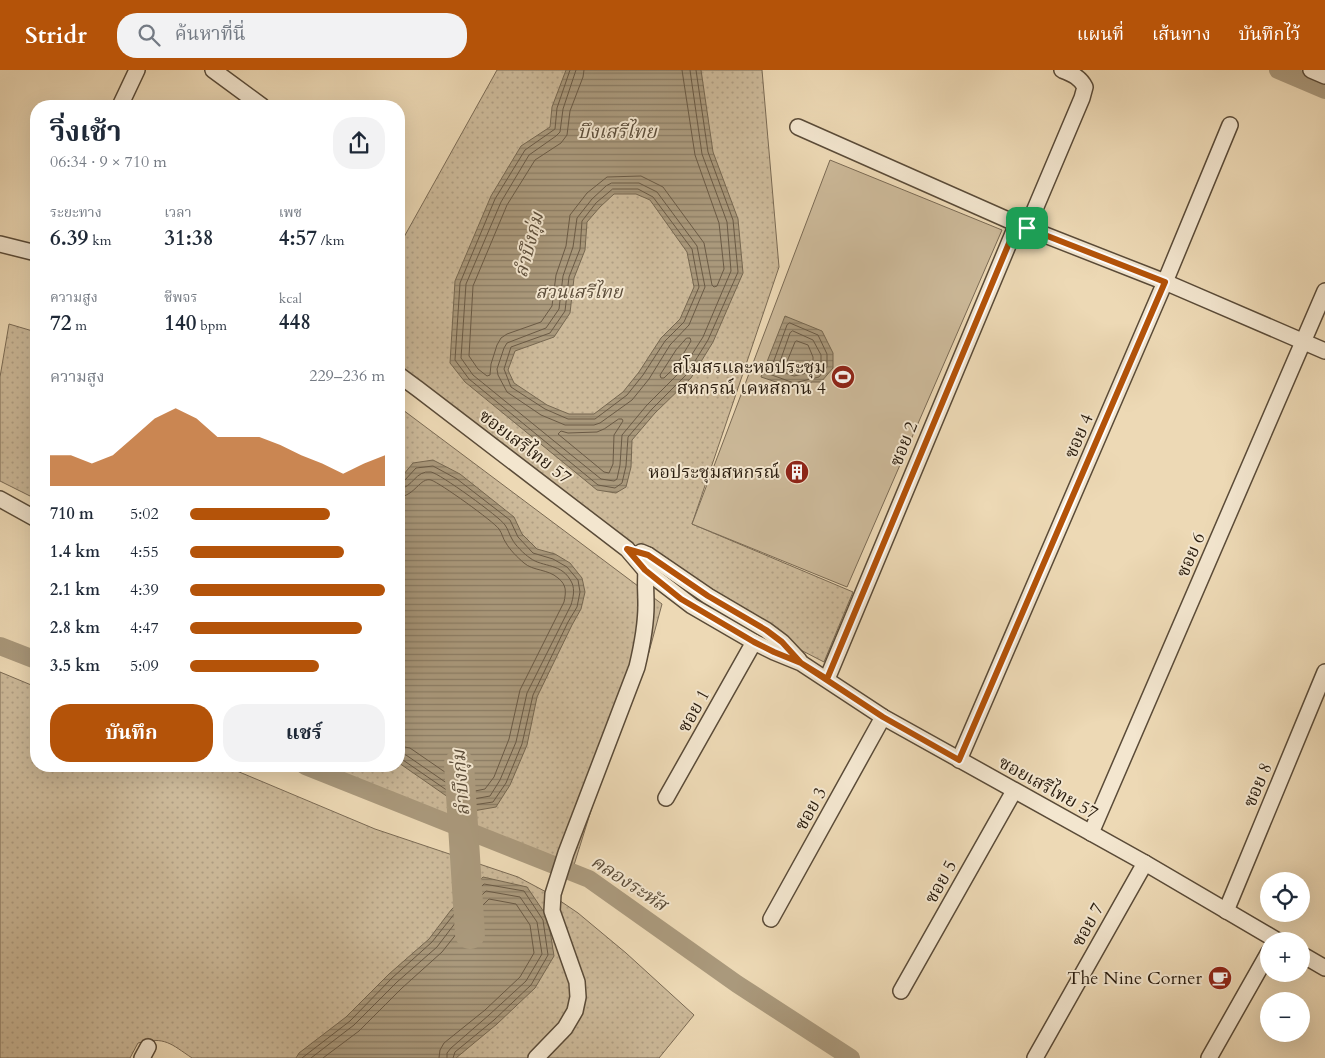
<!DOCTYPE html>
<html lang="th">
<head>
<meta charset="utf-8">
<style>
  body { margin:0; font-family:Cardo,"Noto Serif Thai",serif; background:#f2f2f3; color:#1f2937; height:100vh; display:flex; flex-direction:column; font-size:19px; white-space:nowrap }
  * { box-sizing:border-box; margin:0 }
  p { font-size:16px; color:#747a83 }
  .icon { flex:none; width:28px; height:28px; fill:none; stroke:currentColor; stroke-width:2; stroke-linecap:round; stroke-linejoin:round }
  .map { position:relative; flex:1; overflow:hidden }
  .side { position:absolute; left:30px; top:30px; width:375px; height:672px; display:flex; flex-direction:column; background:#fff; border-radius:20px; box-shadow:0 5px 20px #0002 }
  .side>* { flex:none }
  .tools { position:absolute; left:1260px; top:802px; display:grid; gap:10px }
  .tools a { display:grid; place-items:center; width:50px; height:50px; border-radius:50%; background:#fff; box-shadow:0 5px 20px #0002; font-size:25px }
  .pin { position:absolute; display:grid; place-items:center; width:42px; height:42px; color:#fff; margin:-21px; border-radius:10px; box-shadow:0 2px 8px #0006 }
  .round { display:grid; place-items:center; flex:none; width:52px; height:52px; border-radius:20px; background:#f2f2f3 }
  .headline { display:flex; align-items:center; justify-content:space-between; height:85px; padding:0 20px }
  h1 { font-size:28px; font-weight:700; line-height:38px }
  .figures { display:grid; grid-template-columns:repeat(3,1fr); gap:8px; height:85px; padding:5px 20px }
  .figures div { display:grid; align-content:center }
  .figures b { font-size:21px; font-weight:700 }
  .figures small { font-size:14px; font-weight:400 }
  .figures p { font-size:14px }
  .chart { height:140px; padding:10px 20px }
  .chart p { display:flex; justify-content:space-between }
  .chart svg { width:100%; height:90px; margin-top:5px; fill:#b45309; opacity:.7 }
  .cta { display:flex; gap:10px; margin-top:auto; padding:10px 20px }
  .cta a { flex:1; height:58px; border-radius:20px; background:#b45309; color:#fff; font-size:20px; font-weight:700; line-height:58px; text-align:center }
  .cta a+a { background:#f2f2f3; color:#1f2937 }
  ul { padding:0 20px; list-style:none; font-size:16px }
  li { display:grid; grid-template-columns:80px 60px 1fr; align-items:center; height:38px }
  li i { height:12px; border-radius:6px; background:#b45309 }
  header { display:flex; align-items:center; gap:30px; box-sizing:border-box; height:70px; padding:0 25px; background:#b45309; color:#fff }
  header strong { font-size:24px }
  nav { display:flex; gap:28px; margin-inline-start:auto; font-size:18px }
  .search { width:350px; height:45px; background:#f2f2f3; display:flex; align-items:center; gap:12px; box-sizing:border-box; padding:0 18px; border-radius:20px; color:#747a83; font-size:19px }
  .map>svg:first-child { display:block }
</style>
</head>
<body>
<header>
<strong>Stridr</strong>
<div class="search"><svg class="icon" aria-label="search" viewBox="0 0 24 24"><circle cx="10" cy="10" r="6"/><path d="M15 15l6 6"/></svg>ค้นหาที่นี่</div>
<nav><a>แผนที่</a><a>เส้นทาง</a><a>บันทึกไว้</a></nav>
</header>
<div class="map">
<svg width="1325" height="988" viewBox="0 0 1325 988">
  <defs>
    <pattern id="grass-dots" width="8" height="8" patternUnits="userSpaceOnUse" patternTransform="scale(1.25)"><rect width="8" height="8" fill="#ccb999"/><path d="M2 2h.1M6 6h.1" fill="none" stroke="#af9e83" stroke-width="1.8" stroke-linecap="round"/></pattern>
    <pattern id="water-rules" width="6" height="5" patternUnits="userSpaceOnUse" patternTransform="scale(1.25)"><rect width="6" height="5" fill="#aa997c"/><path d="M0 2.5h6" fill="none" stroke="#8a7c64"/></pattern>
  </defs>
  <rect width="100%" height="100%" fill="#edd9b5"/>
  <filter id="stains"><feTurbulence type="fractalNoise" baseFrequency=".004" numOctaves="4"/><feColorMatrix values="0 0 0 0 .2 0 0 0 0 .09 0 0 0 0 .02 0 0 0 .5 -.17"/></filter>
  <radialGradient id="worn" r=".72"><stop offset=".6" stop-color="#630" stop-opacity="0"/><stop offset="1" stop-color="#630" stop-opacity=".3"/></radialGradient>
  <g fill="url(#grass-dots)" stroke="#7a6a54">
    <path d="M 497,0 L 762,0 L 779,197 L 692,454 L 853,522 L 824,592 L 725,541 L 544,423 L 399,315 L 399,176 Z"/>
    <path d="M 9,254 L 36,262 L 36,429 L 0,411 L 0,307 Z"/>
    <path d="M 399,337 L 662,534 L 649,582 L 604,699 L 574,795 L 328,697 L 399,696 Z"/>
    <path d="M 0,602 L 36,617 L 36,696 L 225,696 L 375,759 L 518,807 L 550,824 L 578,843 L 626,883 L 694,945 L 659,988 L 192,988 C 171,974 165,966 138,973 L 130,988 L 0,988 Z"/>
  </g>
  <path fill="#ccb999" stroke="#7a6a54" d="M 830,90 L 1002,160 L 847,517 L 692,454 Z"/>
  <g fill="url(#water-rules)" stroke="#766750" fill-rule="evenodd">
    <path d="M 566,0 L 701,0 L 713,82 L 738,149 L 743,203 L 713,272 L 691,308 L 655,343 L 632,370 L 631,397 L 626,417 L 616,423 L 597,420 L 465,312 L 450,293 L 455,211 L 491,126 L 521,76 L 550,57 L 552,37 ZM 614,124 L 636,124 L 650,130 L 687,182 L 694,217 L 680,249 L 661,268 L 639,302 L 623,322 L 594,344 L 569,344 L 547,335 L 514,313 L 508,300 L 515,281 L 554,267 L 570,243 L 574,208 L 585,180 L 587,152 L 600,137 Z"/>
    <path d="M 785,246 L 822,261 L 833,283 L 833,298 L 821,312 L 812,312 L 794,318 L 761,307 Z"/>
    <path d="M 433,390 L 460,404 L 514,447 L 522,464 L 537,479 L 555,484 L 570,493 L 582,508 L 585,522 L 581,539 L 572,555 L 537,627 L 527,675 L 510,715 L 496,737 L 473,741 L 445,725 L 399,693 L 399,410 L 413,393 Z"/>
    <path d="M 483,807 L 527,817 L 548,848 L 554,886 L 535,918 L 497,954 L 456,988 L 296,988 L 299,983 L 346,947 L 389,904 L 429,869 L 451,840 Z"/>
  </g>
  <g fill="none" stroke-linecap="round" stroke-linejoin="round">
    <g stroke="#6a5a45" stroke-width="1">
      <path d="M 570,0 L 557,38 L 555,59 L 525,80 L 495,129 L 460,213 L 455,290 L 469,309 L 598,415 L 615,418 L 622,413 L 626,396 L 628,367 L 652,339 L 687,304 L 708,270 L 738,202 L 733,150 L 708,82 L 696,0"/>
      <path d="M 576,0 L 563,39 L 560,62 L 556,66 L 529,85 L 501,132 L 466,214 L 461,288 L 473,305 L 554,371 L 601,409 L 614,411 L 617,409 L 620,395 L 622,365 L 647,335 L 682,300 L 703,267 L 731,201 L 727,152 L 702,84 L 690,0"/>
      <path d="M 584,0 L 583,7 L 570,41 L 567,65 L 561,73 L 535,90 L 507,135 L 473,216 L 469,286 L 478,299 L 487,306 L 490,305 L 491,294 L 497,275 L 501,268 L 507,264 L 541,252 L 552,236 L 556,205 L 566,176 L 570,145 L 587,123 L 607,107 L 641,106 L 663,117 L 704,173 L 712,215 L 714,217 L 717,216 L 724,199 L 719,153 L 695,85 L 682,0"/>
      <path d="M 612,113 L 639,113 L 657,122 L 697,176 L 705,217 L 689,255 L 670,275 L 649,309 L 632,330 L 600,353 L 594,355 L 565,355 L 541,345 L 507,322 L 498,305 L 497,299 L 504,278 L 507,273 L 546,258 L 559,239 L 563,206 L 573,177 L 577,148 L 592,129 L 606,116 Z"/>
      <path d="M 613,119 L 638,119 L 653,127 L 692,179 L 699,217 L 684,252 L 665,271 L 643,305 L 627,325 L 595,349 L 568,349 L 545,339 L 511,317 L 504,299 L 511,277 L 550,263 L 565,241 L 569,207 L 580,179 L 582,151 L 596,133 Z"/>
      <path d="M 790,253 L 818,265 L 827,284 L 827,297 L 819,307 L 794,313 L 769,304 L 787,255 Z"/>
      <path d="M 793,261 L 813,270 L 821,285 L 821,295 L 816,301 L 794,306 L 777,300 L 790,263 Z"/>
      <path d="M 687,268 L 690,268 L 691,271 L 676,296 L 664,308 L 661,308 L 660,305 L 676,280 Z"/>
      <path d="M 797,271 L 808,275 L 813,287 L 813,292 L 811,294 L 793,298 L 787,296 L 786,294 L 795,272 Z"/>
      <path d="M 619,349 L 622,349 L 623,351 L 614,365 L 613,394 L 609,403 L 604,402 L 558,364 L 561,361 L 568,363 L 597,362 L 604,359 Z"/>
      <path d="M 399,413 L 404,411 L 416,398 L 433,396 L 457,409 L 510,450 L 518,467 L 533,483 L 553,489 L 567,497 L 578,510 L 580,522 L 577,537 L 568,552 L 533,625 L 522,674 L 506,713 L 493,732 L 473,735 L 448,721 L 403,690 L 399,690"/>
      <path d="M 399,419 C 413,418 415,400 431,402 C 439,403 500,447 505,455 C 508,459 509,464 512,469 C 515,475 524,484 530,488 C 543,498 562,492 572,513 C 575,520 573,528 571,535 L 527,623 L 516,672 L 500,710 L 490,726 L 474,729 L 451,716 L 406,685 L 399,684"/>
      <path d="M 399,427 C 415,426 420,407 431,410 C 440,413 493,451 499,459 C 502,463 503,469 506,473 C 510,480 517,487 524,493 C 533,501 548,499 558,508 C 567,515 566,522 564,532 L 520,620 L 509,669 L 494,707 L 485,719 L 475,721 L 455,709 L 410,678 L 399,676"/>
      <path d="M 302,988 L 350,951 L 392,908 L 432,872 L 455,843 L 484,814 L 524,821 L 543,850 L 548,885 L 531,915 L 494,950 L 455,982 L 453,988"/>
      <path d="M 311,988 L 354,955 L 397,912 L 437,877 L 459,848 L 486,821 L 520,827 L 537,852 L 542,884 L 526,911 L 489,945 L 451,978 L 447,983 L 447,988"/>
      <path d="M 323,988 L 359,961 L 402,918 L 442,882 L 465,853 L 489,829 L 516,834 L 530,855 L 534,883 L 520,907 L 485,940 L 444,973 L 440,980 L 439,988"/>
    </g>
    <g stroke="#aa997c" stroke-width="18">
      <path d="M 1278,0 L 1325,20"/>
      <path d="M 0,576 L 36,590"/>
      <path d="M 305,696 L 589,809 L 737,914 L 851,988"/>
    </g>
    <path stroke="#aa997c" stroke-width="30" d="M 459,694 L 470,864"/>
    <g stroke="#5a4b38" stroke-width="18">
      <g id="street">
        <path d="M 213,0 L 262,36"/>
        <path d="M 1311,0 L 1325,6"/>
        <path d="M 120,36 L 137,0"/>
        <path d="M 798,57 L 1017,154 L 1165,212 L 1325,281"/>
        <path d="M 1027,158 L 1082,28 L 1085,17 C 1080,7 1072,4 1062,0"/>
        <path d="M 0,174 L 36,183"/>
        <path d="M 399,305 L 418,319 L 627,479 L 645,500 L 692,536 L 754,572 L 774,582 L 801,593 L 883,647 L 1145,793 L 1278,871"/>
        <path d="M 0,429 L 36,449"/>
        <path d="M 641,482 L 648,485 L 708,526 L 766,560 L 782,572 L 799,590"/>
        <path d="M 827,609 L 1017,154"/>
        <path d="M 959,690 L 1165,212 L 1230,55"/>
        <path d="M 666,728 L 754,572"/>
        <path d="M 1091,763 L 1325,221"/>
        <path d="M 1226,841 L 1325,602"/>
        <path d="M 771,849 L 883,647"/>
        <path d="M 1301,884 L 1325,898"/>
        <path d="M 901,921 L 1014,721"/>
        <path d="M 142,988 L 148,977"/>
        <path d="M 536,988 L 565,958 L 575,941 L 578,927 L 577,912 L 552,841 L 553,824 L 566,783 L 637,597 C 642,576 646,557 646,535 C 646,517 644,504 648,485"/>
        <path d="M 1035,988 L 1145,793"/>
        <path d="M 1209,988 L 1269,882"/>
      </g>
    </g>
    <use href="#street" stroke="#f3e6cf" stroke-width="15"/>
  </g>
  <g fill="none" stroke-linecap="round" stroke-linejoin="round">
    <g stroke="#fff" stroke-width="10">
      <path id="route" d="M 1027,158 L 1017,154 L 827,609 L 801,593 L 782,572 L 766,560 L 708,526 L 648,485 L 627,479 L 645,500 L 681,529 L 754,572 L 774,582 L 801,593 L 883,647 L 959,690 L 1165,212 L 1027,158"/>
    </g>
    <use href="#route" stroke="#b45309" stroke-width="6"/>
  </g>
  <defs>
    <g id="stadium-disc" transform="scale(1.25)"><circle r="9.5" fill="#8f2418" stroke="#f3e6cf"/><path d="M0-5a6.5 5 0 1 0 0 10a6.5 5 0 1 0 0-10ZM-3.5-1.8h7v3.6h-7Z" fill="#fff"/></g>
    <g id="building-disc" transform="scale(1.25)"><circle r="9.5" fill="#8f2418" stroke="#f3e6cf"/><path d="M-4-6H4V6H1V3H-1V6H-4ZM-2.5-4.3h1.7v1.8h-1.7ZM.8-4.3h1.7v1.8H.8ZM-2.5-1h1.7V.8h-1.7ZM.8-1h1.7V.8H.8Z" fill="#fff"/></g>
    <g id="cafe-disc" transform="scale(1.25)"><circle r="9.5" fill="#8f2418" stroke="#f3e6cf"/><path d="M-5.5-4.5H6V0H3Q3 3.5 0 3.5H-2.5Q-5.5 3.5-5.5 0ZM3-3.2v2h1.7v-2ZM-6 4.5H4V6H-6Z" fill="#fff"/></g>
  </defs>
  <g fill-rule="evenodd">
    <use href="#stadium-disc" x="843" y="307"/>
    <use href="#building-disc" x="797" y="402"/>
    <use href="#cafe-disc" x="1220" y="908"/>
  </g>
  <g text-anchor="middle" dominant-baseline="central" stroke-width="4" stroke-linejoin="round" paint-order="stroke">
    <g font-size="18" font-style="italic" fill="#5a4b38" stroke="#f3e6cf">
      <text x="579" y="222">สวนเสรีไทย</text>
    </g>
    <g font-size="18" fill="#291c0e" stroke="#f3e6cf" text-anchor="end">
      <text x="826" y="297">สโมสรและหอประชุม<tspan x="826" dy="21">สหกรณ์ เคหสถาน 4</tspan></text>
      <text x="780" y="402">หอประชุมสหกรณ์</text>
      <text x="1202" y="908">The Nine Corner</text>
    </g>
    <g font-size="18" fill="#291c0e" stroke="#f3e6cf">
      <text transform="translate(1079 366) rotate(-67)">ซอย 4</text>
      <text transform="translate(904 374) rotate(-68)">ซอย 2</text>
      <text transform="translate(525 377) rotate(37)">ซอยเสรีไทย 57</text>
      <text transform="translate(1191 485) rotate(-67)">ซอย 6</text>
      <text transform="translate(694 641) rotate(-61)">ซอย 1</text>
      <text transform="translate(1258 715) rotate(-67)">ซอย 8</text>
      <text transform="translate(1048 718) rotate(29)">ซอยเสรีไทย 57</text>
      <text transform="translate(811 739) rotate(-61)">ซอย 3</text>
      <text transform="translate(941 812) rotate(-61)">ซอย 5</text>
      <text transform="translate(1088 855) rotate(-61)">ซอย 7</text>
    </g>
    <g font-size="19" font-style="italic" fill="#5d4e3a" stroke="#f3e6cf">
      <text x="617" y="62">บึงเสรีไทย</text>
      <text transform="translate(529 175) rotate(-75)">ลำบึงกุ่ม</text>
      <text transform="translate(461 713) rotate(-94)">ลำบึงกุ่ม</text>
      <text transform="translate(629 813) rotate(33)">คลองระหัส</text>
    </g>
  </g>
  <rect width="100%" height="100%" filter="url(#stains)"/>
  <rect width="100%" height="100%" fill="url(#worn)"/>
</svg>
<div class="tools">
<a><svg class="icon" aria-label="locate" viewBox="0 0 24 24"><circle cx="12" cy="12" r="6"/><path d="M12 2v4M12 18v4M2 12h4M18 12h4"/></svg></a>
<a>+</a>
<a>−</a>
</div>
<div class="pin" style="left:1027px;top:158px;background:#1e9e55"><svg class="icon" aria-label="arrive" viewBox="0 0 24 24"><path d="M6 21V4h12l-3 4 3 4H6"/></svg></div>
<section class="side">
<div class="headline"><div><h1>วิ่งเช้า</h1><p>06:34 · 9 × 710 m</p></div><a class="round"><svg class="icon" aria-label="share" viewBox="0 0 24 24"><path d="M12 15V3M7 8l5-5 5 5M5 13v7h14v-7"/></svg></a></div>
<div class="figures">
<div><p>ระยะทาง</p><b>6.39<small> km</small></b></div>
<div><p>เวลา</p><b>31:38</b></div>
<div><p>เพซ</p><b>4:57<small> /km</small></b></div>
</div>
<div class="figures">
<div><p>ความสูง</p><b>72<small> m</small></b></div>
<div><p>ชีพจร</p><b>140<small> bpm</small></b></div>
<div><p>kcal</p><b>448</b></div>
</div>
<div class="chart"><p><span>ความสูง</span>229–236 m</p>
<svg viewBox="0 0 160 44" preserveAspectRatio="none"><path d="M0 44V29L10 29L20 33L30 29L40 20L50 11L60 6L70 11L80 20L90 20L100 20L110 24L120 29L130 33L140 38L150 33L160 29V44z"/></svg>
</div>
<ul>
<li><b>710 m</b>5:02<i style="width:72%"></i></li>
<li><b>1.4 km</b>4:55<i style="width:79%"></i></li>
<li><b>2.1 km</b>4:39<i style="width:100%"></i></li>
<li><b>2.8 km</b>4:47<i style="width:88%"></i></li>
<li><b>3.5 km</b>5:09<i style="width:66%"></i></li>
</ul>
<div class="cta"><a>บันทึก</a><a>แชร์</a></div>
</section>
</div>
</body>
</html>
